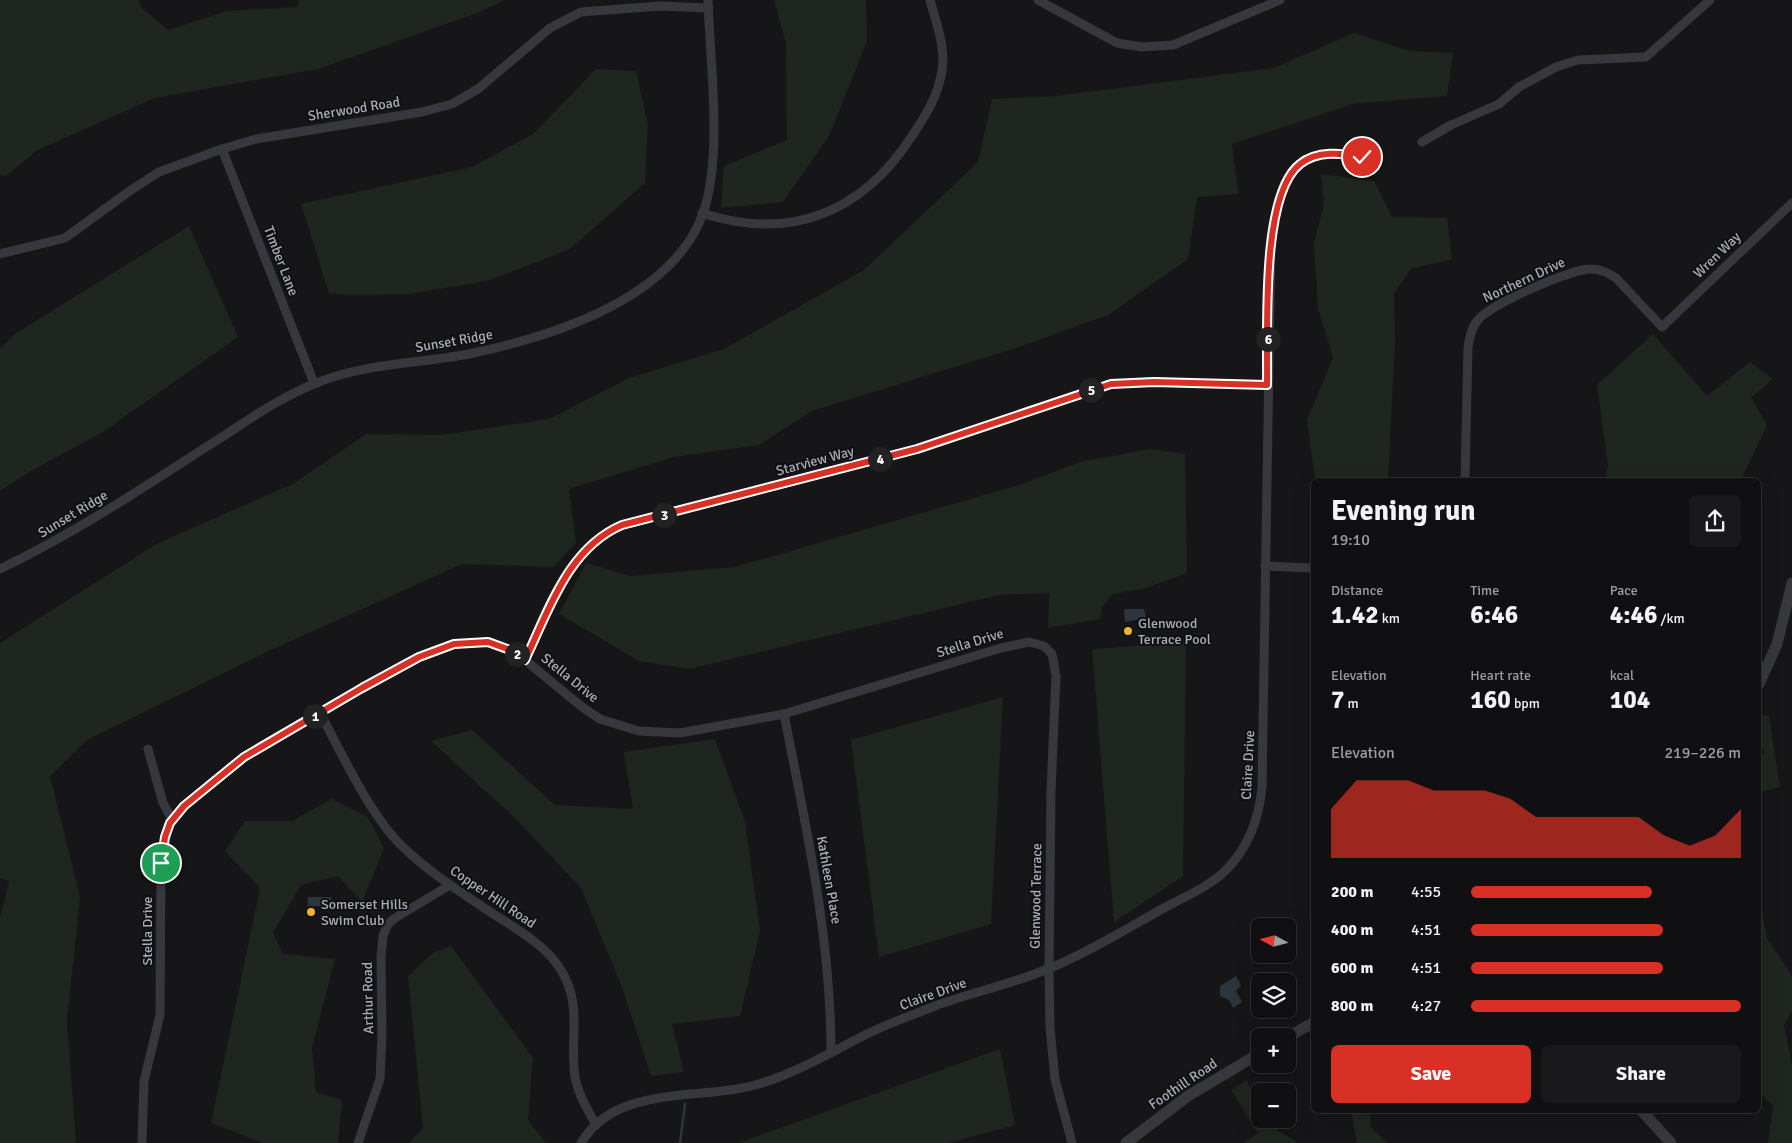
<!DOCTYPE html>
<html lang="en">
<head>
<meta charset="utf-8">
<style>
  body { margin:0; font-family:Signika,sans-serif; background:#19191b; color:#f1f3f6; height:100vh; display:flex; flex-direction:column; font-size:19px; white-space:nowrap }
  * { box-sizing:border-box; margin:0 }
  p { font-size:16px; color:#9c9d9f }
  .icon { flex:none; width:28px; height:28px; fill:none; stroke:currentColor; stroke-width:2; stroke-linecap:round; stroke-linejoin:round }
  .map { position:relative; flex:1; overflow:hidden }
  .sheet { position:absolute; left:1311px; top:478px; width:450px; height:635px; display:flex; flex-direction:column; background:#101012; border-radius:8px; box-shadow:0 5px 20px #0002,0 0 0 1px #303032 }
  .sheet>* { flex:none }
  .needle { width:32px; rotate:277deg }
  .controls { position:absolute; left:1251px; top:918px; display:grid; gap:10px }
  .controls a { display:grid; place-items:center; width:45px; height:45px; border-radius:8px; background:#101012; box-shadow:0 5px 20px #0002,0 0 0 1px #303032; font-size:25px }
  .pin { position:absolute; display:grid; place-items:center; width:42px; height:42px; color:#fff; margin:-21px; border:2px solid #fff; border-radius:50%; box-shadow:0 1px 5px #0007 }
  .km { position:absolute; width:25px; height:25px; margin:-12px; border-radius:50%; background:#222; color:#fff; font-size:14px; line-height:25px; text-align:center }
  .round { display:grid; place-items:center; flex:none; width:52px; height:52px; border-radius:8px; background:#19191b }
  .overview { display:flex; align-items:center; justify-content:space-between; height:85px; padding:0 20px }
  h1 { font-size:28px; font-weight:700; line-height:38px }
  .metrics { display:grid; grid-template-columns:repeat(3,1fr); gap:8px; height:85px; padding:5px 20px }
  .metrics div { display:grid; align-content:center }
  .metrics b { font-size:25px; font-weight:700 }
  .metrics small { font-size:14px; font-weight:400 }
  .metrics p { font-size:14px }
  .chart { height:140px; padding:10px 20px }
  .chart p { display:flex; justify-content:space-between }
  .chart svg { width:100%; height:90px; margin-top:5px; fill:#d93025; opacity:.7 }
  .primary-button { display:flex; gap:10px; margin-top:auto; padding:10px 20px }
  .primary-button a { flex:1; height:58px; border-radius:8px; background:#d93025; color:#fff; font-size:20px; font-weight:700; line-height:58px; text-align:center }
  .primary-button a+a { background:#19191b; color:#f1f3f6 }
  ul { padding:0 20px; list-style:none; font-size:16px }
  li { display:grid; grid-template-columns:80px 60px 1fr; align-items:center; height:38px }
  li i { height:12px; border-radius:6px; background:#d93025 }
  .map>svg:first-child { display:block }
</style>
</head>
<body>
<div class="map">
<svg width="1792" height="1143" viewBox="0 0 1792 1143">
  <rect width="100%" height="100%" fill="#161618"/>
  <g fill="#1e261f">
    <path d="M 0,0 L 139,0 L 141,7 L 168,30 L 227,11 L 297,7 L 299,0 L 505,0 L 477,13 L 318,69 L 154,98 L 36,151 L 6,176 L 0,175 Z"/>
    <path d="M 774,0 L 866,0 L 867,41 L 829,136 L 783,202 L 721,208 L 724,166 L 787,140 L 786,43 Z"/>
    <path d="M 1354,33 L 1410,51 L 1453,53 L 1447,96 L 1353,104 L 1232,144 L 1238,194 L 1197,197 L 1188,259 L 1108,315 L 1016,348 L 812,411 L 759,445 L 674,457 L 569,489 L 576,543 L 553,567 L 462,564 L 271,650 L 87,740 L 50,776 L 80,897 L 67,1021 L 76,1143 L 0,1143 L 0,918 L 9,881 L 0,878 L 0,643 L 158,543 L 293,484 L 366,434 L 441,435 L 549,419 L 629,378 L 724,349 L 864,270 L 978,162 L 992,99 L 1055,96 L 1274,68 Z"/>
    <path d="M 596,69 L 636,71 L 648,124 L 645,183 L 570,249 L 487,281 L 408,294 L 347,295 L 329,293 L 301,204 L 472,167 L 533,134 Z"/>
    <path d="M 1321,174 L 1374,181 L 1392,217 L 1447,218 L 1452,259 L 1411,269 L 1394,294 L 1395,342 L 1388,480 L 1315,480 L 1307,420 L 1333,358 L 1318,308 L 1314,244 L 1324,203 Z"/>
    <path d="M 189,226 L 238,337 L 103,432 L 29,472 L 0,491 L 0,349 L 15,334 Z"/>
    <path d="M 1653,334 L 1707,396 L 1750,362 L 1773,379 L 1751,398 L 1767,425 L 1741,480 L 1605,480 L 1608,465 L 1597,385 Z"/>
    <path d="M 1150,449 L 1185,454 L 1187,573 L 1146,588 L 1113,594 L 1102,607 L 1100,619 L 1048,628 L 1049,593 L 999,595 L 689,669 L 639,661 L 559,614 L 586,563 L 631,576 L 735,567 L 1022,484 L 1080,462 Z"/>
    <path d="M 1186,642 L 1183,876 L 1114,922 L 1092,649 Z"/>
    <path d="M 1003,697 L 991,924 L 879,957 L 851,740 Z"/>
    <path d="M 1759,714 L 1769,716 L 1780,787 L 1759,792 L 1759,757 L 1764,754 L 1759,736 Z"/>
    <path d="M 472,730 L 555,805 L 633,809 L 624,752 L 715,739 L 745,822 L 760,931 L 740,1016 L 672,1024 L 684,1072 L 651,1076 L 622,987 L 581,888 L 516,819 L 431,741 Z"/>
    <path d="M 332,799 L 368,817 L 384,848 L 362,902 L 338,876 L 301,885 L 273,933 L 283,954 L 335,959 L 312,1048 L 316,1092 L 342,1100 L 338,1143 L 263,1143 L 211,1123 L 260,888 L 225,851 L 245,821 L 292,821 Z"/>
    <path d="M 1759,893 L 1767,938 L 1792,976 L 1792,1011 L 1784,1025 L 1792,1066 L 1792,1143 L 1768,1143 L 1773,1106 L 1763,1096 L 1759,1095 Z"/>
    <path d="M 451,946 L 533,1058 L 528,1120 L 546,1143 L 409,1143 L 423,1128 L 408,976 L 434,952 Z"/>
    <path d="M 1000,1049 L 1015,1125 L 948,1143 L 738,1143 Z"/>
    <path d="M 1247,1080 L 1260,1113 L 1260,1119 L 1298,1143 L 1244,1143 L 1258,1133 L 1231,1090 Z"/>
    <path d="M 1351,1110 L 1373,1110 L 1370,1112 L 1371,1128 L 1388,1143 L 1357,1143 Z"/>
  </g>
  <g fill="#2c353c">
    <path d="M 1124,609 L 1144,609 L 1146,618 L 1125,622 Z"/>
    <path d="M 308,897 L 331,897 L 332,907 L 315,906 L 314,917 L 307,917 Z"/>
    <path d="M 1236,976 L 1241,985 L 1236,991 L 1242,1002 L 1233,1008 L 1229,1000 L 1220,996 L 1220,986 Z"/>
  </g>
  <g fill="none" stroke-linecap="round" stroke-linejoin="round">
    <path stroke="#2c353c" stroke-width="2.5" d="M 680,1143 L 685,1104"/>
    <g stroke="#37383d" stroke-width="9">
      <path d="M 1038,0 L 1117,43 L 1142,47 L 1173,45 L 1280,0"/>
      <path d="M 1422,142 L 1451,125 L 1499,104 L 1519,87 L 1556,67 L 1578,60 L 1646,57 L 1710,0"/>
      <path d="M 222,149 L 314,383"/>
      <path d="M 702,213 C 790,242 862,213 912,136 C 926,115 938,96 942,71 C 946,47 936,23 930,0"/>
      <path d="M 0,254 L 65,238 L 131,190 L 159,172 L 222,149 L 256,139 L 422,112 L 452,104 L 478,89 L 550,28 L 581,12 L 660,6 L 709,8"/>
      <path d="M 1465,480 L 1468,347 C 1470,337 1471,327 1479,319 C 1491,304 1571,269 1591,269 C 1601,269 1608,273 1616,278 L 1662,327 L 1792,203"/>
      <path d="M 1265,566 L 1314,568"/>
      <path d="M 0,569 C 71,535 137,492 203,449 C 239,427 274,400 314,384 C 363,363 417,364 469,354 C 555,336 684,296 707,200 C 721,142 710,61 708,0"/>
      <path d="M 525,660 C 549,610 568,548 623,525 L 917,449 L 1111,384 L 1154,382 L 1267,385"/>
      <path d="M 320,713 C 341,752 370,815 401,845 C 429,873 465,895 498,917 C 520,931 544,945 559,967 C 584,1004 569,1037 575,1077 C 578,1094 588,1110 596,1125"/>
      <path d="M 784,714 C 806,827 831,937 831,1053"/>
      <path d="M 148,749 L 163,803 L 172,819"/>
      <path d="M 142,1143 L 144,1081 L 160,1015 L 161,863 L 165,837 L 169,823 L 184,806 L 244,757 L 363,688 L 419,657 L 454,644 L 487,642 L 511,650 L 525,660 L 582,707 L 600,719 L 639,731 L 680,733 L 784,714 L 1001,648 L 1029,642 L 1044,646 L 1052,654 L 1056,676 L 1051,791 L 1049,969 L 1050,1028 L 1055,1079 L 1072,1143"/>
      <path d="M 358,1143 L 380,1079 L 382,1035 L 381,956 L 383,936 L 388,924 L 395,918 L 450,885"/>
      <path d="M 581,1143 C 617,1082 705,1102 762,1083 C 797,1072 828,1054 861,1037 C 884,1025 910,1016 935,1006 C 973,992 1013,984 1050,968 C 1089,952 1126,929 1164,908 C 1184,897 1209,887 1226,870 C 1248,848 1259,818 1262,787 L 1271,238 C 1282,178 1292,144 1362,157"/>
    </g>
    <g stroke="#37383d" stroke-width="11">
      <path d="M 1759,684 L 1777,644 L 1792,583"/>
      <path d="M 1288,1037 L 1314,1022"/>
      <path d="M 1641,1110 L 1671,1143"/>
      <path d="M 1126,1143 L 1188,1096 L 1260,1053"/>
    </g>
  </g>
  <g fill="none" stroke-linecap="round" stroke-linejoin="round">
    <g stroke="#fff" stroke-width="10">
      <path id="route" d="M 161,863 L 165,837 L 170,823 L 184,806 L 244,757 L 362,688 L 419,657 L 454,644 L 488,642 L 510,650 L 525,660 C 549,610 568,548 622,525 L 917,449 L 1111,384 L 1154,382 L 1267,385 C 1268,335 1260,195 1300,164 C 1317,150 1342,153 1362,157"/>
    </g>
    <use href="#route" stroke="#d93025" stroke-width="6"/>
  </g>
  <g fill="#f2b134" stroke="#111113" stroke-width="2">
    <circle cx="1128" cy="631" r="5"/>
    <circle cx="311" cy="912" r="5"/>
  </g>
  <g text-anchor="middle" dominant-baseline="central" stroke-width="4" stroke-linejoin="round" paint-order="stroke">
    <g font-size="14" fill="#a8adb8" stroke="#111113">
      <text transform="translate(354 109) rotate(-9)">Sherwood Road</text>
      <text transform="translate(1717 255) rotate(-44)">Wren Way</text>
      <text transform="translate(281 261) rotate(69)">Timber Lane</text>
      <text transform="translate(1524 280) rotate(-25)">Northern Drive</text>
      <text transform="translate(454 341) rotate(-10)">Sunset Ridge</text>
      <text transform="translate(815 461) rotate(-15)">Starview Way</text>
      <text transform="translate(73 514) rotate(-31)">Sunset Ridge</text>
      <text transform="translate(970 643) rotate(-17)">Stella Drive</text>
      <text transform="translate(570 678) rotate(39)">Stella Drive</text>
      <text transform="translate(1248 765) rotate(-87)">Claire Drive</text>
      <text transform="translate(829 880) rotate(80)">Kathleen Place</text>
      <text transform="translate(1036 896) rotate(-89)">Glenwood Terrace</text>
      <text transform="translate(493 897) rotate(34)">Copper Hill Road</text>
      <text transform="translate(147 931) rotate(-90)">Stella Drive</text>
      <text transform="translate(933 994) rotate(-20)">Claire Drive</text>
      <text transform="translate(368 998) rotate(-91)">Arthur Road</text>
      <text transform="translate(1183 1084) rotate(-34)">Foothill Road</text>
    </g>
    <g font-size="14" fill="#a8adb8" stroke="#111113" text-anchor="start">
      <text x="1138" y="623">Glenwood<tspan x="1138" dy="16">Terrace Pool</tspan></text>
      <text x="321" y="904">Somerset Hills<tspan x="321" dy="16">Swim Club</tspan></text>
    </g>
  </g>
</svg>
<div class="controls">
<a><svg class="needle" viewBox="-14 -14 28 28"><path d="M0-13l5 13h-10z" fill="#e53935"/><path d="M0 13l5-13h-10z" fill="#9c9d9f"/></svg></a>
<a><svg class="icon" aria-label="layers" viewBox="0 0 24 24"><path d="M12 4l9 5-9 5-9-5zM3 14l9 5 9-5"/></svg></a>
<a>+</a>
<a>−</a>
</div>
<div class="pin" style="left:161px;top:863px;background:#1e9e55"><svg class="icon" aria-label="arrive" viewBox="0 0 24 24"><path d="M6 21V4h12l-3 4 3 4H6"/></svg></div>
<div class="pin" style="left:1362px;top:157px;background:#d93025"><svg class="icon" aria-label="check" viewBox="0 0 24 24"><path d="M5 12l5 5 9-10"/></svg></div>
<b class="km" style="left:315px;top:716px">1</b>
<b class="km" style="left:517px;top:654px">2</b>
<b class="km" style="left:664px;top:515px">3</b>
<b class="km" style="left:880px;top:459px">4</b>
<b class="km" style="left:1091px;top:390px">5</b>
<b class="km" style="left:1268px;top:339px">6</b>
<section class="sheet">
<div class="overview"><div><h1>Evening run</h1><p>19:10</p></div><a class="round"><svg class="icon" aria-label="share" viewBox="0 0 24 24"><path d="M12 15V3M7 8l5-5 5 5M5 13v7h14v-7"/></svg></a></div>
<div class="metrics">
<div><p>Distance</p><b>1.42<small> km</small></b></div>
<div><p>Time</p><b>6:46</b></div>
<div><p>Pace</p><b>4:46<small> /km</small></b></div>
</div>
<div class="metrics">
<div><p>Elevation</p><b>7<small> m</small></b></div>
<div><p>Heart rate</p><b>160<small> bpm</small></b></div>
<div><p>kcal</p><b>104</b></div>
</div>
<div class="chart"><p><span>Elevation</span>219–226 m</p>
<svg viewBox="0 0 160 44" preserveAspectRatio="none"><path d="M0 44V20L10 6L20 6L30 6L40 11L50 11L60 11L70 15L80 24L90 24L100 24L110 24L120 24L130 33L140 38L150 33L160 20V44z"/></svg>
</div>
<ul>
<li><b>200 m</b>4:55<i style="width:67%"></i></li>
<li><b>400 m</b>4:51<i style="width:71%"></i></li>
<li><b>600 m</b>4:51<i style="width:71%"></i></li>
<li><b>800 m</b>4:27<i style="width:100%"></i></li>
</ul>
<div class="primary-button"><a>Save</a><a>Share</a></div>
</section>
</div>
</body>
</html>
